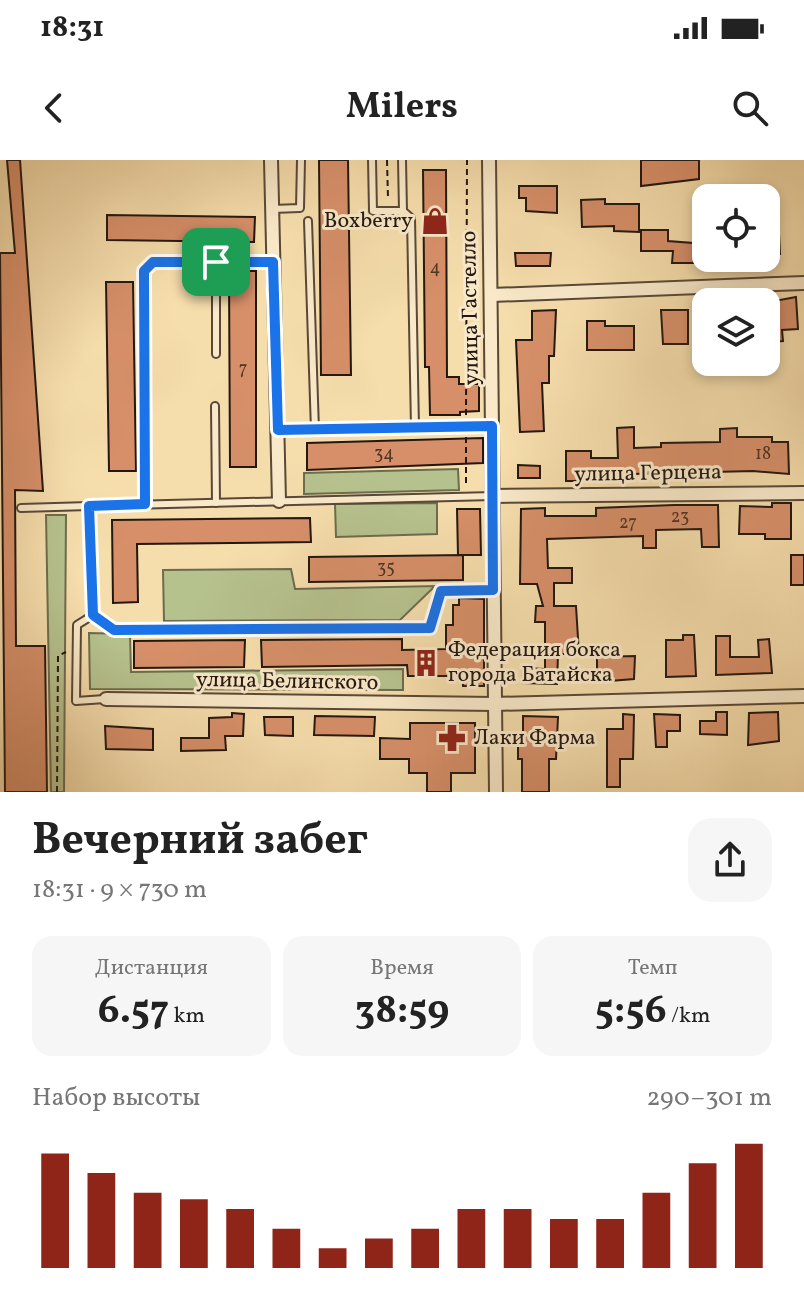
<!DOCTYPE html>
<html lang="ru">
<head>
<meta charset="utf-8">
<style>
  body { margin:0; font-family:Vollkorn,serif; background:#f6f6f6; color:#222; height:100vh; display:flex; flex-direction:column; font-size:30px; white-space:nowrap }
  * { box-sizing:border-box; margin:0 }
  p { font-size:26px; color:#767676 }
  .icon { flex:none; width:44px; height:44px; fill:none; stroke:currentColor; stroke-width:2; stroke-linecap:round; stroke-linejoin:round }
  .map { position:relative; height:632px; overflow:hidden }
  .panel { display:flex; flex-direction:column; background:#fff; flex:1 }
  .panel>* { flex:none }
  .fabs { position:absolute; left:692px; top:24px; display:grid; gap:16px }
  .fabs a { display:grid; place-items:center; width:88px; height:88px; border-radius:16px; background:#fff; box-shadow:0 4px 12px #0003; font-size:40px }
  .pin { position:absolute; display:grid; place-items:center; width:68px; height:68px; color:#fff; margin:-34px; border-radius:16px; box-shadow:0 4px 12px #0006 }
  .round { display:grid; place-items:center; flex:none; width:84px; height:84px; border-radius:24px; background:#f6f6f6 }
  .head { display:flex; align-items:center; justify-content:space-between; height:136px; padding:0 32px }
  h1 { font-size:44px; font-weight:700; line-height:60px }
  .metrics { display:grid; grid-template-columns:repeat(3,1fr); gap:12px; height:136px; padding:8px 32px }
  .metrics div { display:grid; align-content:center; border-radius:20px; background:#f6f6f6; text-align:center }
  .metrics b { font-size:40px; font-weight:700 }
  .metrics small { font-size:22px; font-weight:400 }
  .metrics p { font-size:22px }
  .chart { height:224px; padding:16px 32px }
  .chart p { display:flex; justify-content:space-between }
  .chart svg { width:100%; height:144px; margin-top:8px; stroke:#8f2418; stroke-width:6 }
  .status { display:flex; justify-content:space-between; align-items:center; height:56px; padding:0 40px; background:#fff; direction:ltr }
  .status svg { height:22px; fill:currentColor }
  header { display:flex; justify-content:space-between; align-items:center; height:104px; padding:0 32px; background:#fff; font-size:36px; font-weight:700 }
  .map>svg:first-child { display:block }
</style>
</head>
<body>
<div class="status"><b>18:31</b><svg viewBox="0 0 49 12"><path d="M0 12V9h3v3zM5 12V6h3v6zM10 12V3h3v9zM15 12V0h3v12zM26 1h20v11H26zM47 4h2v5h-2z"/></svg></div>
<header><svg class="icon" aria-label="back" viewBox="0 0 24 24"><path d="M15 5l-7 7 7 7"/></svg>Milers<svg class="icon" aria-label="search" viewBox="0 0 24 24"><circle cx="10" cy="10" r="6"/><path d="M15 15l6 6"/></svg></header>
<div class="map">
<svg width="804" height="632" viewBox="0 0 804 632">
  <rect width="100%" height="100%" fill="#f6ddac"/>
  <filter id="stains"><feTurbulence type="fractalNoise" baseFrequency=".0025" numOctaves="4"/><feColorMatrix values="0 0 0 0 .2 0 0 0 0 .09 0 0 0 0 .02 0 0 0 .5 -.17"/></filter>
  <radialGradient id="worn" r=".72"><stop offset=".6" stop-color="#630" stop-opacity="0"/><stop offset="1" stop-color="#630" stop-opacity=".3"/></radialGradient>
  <g fill="#b6c28e" stroke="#6c6c4f" stroke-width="2">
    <path d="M 458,309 L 459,330 L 304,334 L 304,313 Z"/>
    <path d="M 437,343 L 437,374 L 336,377 L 335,344 Z"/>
    <path d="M 46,355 L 66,355 L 64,632 L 51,632 Z"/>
    <path d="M 291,409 L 295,429 L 435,426 L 400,460 L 164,461 L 163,410 Z"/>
    <path d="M 89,473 L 130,474 L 131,512 L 403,509 L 403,530 L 90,529 Z"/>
  </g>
  <g fill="#d68f69" stroke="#231710" stroke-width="2">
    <path d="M 7,0 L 20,0 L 43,331 L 15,330 L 16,486 L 45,486 L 47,632 L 5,632 L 0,93 L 15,93 Z"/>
    <path d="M 319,0 L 348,0 L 351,215 L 321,215 Z"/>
    <path d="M 641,0 L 699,0 L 699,19 L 641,26 Z"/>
    <path d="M 423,10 L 446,10 L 447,217 L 459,217 L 459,224 L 479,224 L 479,251 L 460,252 L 460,255 L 430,255 L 429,207 L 425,207 Z"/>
    <path d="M 519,26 L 557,26 L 557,53 L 526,51 L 526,38 L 519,38 Z"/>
    <path d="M 605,39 L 605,44 L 639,44 L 639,72 L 614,71 L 614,66 L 582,67 L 581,40 Z"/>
    <path d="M 107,55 L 255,57 L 254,82 L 107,80 Z"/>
    <path d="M 641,70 L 668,70 L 668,81 L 706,84 L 706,103 L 672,103 L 673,91 L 641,91 Z"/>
    <path d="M 766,74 L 779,74 L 780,94 L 766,95 Z"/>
    <path d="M 515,93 L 551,93 L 550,106 L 516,106 Z"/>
    <path d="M 229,111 L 256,111 L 256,307 L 230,307 Z"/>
    <path d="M 106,122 L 133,122 L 136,311 L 109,311 Z"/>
    <path d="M 796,137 L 798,169 L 782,170 L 783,181 L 771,182 L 769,142 Z"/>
    <path d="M 556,150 L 554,196 L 549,196 L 549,223 L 542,223 L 544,271 L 520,272 L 516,180 L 532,180 L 532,151 Z"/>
    <path d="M 661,150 L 688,150 L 688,184 L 663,184 Z"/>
    <path d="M 587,161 L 605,161 L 605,166 L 634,166 L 634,190 L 587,190 Z"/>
    <path d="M 634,267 L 634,288 L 661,287 L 661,283 L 720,282 L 720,269 L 737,268 L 737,277 L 772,277 L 772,282 L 788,282 L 789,314 L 753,311 L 591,315 L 591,321 L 566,321 L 566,291 L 591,291 L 591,298 L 618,298 L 617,268 Z"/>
    <path d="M 483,278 L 483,303 L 307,310 L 307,283 Z"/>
    <path d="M 518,305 L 540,306 L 540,318 L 518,318 Z"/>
    <path d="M 772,343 L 791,343 L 791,379 L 765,379 L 765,374 L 739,374 L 740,346 L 772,347 Z"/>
    <path d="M 674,345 L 718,345 L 719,387 L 702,387 L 701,369 L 656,370 L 656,388 L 643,388 L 643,376 L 547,379 L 548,408 L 572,408 L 572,423 L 554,423 L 554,446 L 576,446 L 579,494 L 558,494 L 557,524 L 522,523 L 522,508 L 545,509 L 545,462 L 535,462 L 536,446 L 543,446 L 537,424 L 520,424 L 521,349 L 545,348 L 545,356 L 596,356 L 596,348 Z"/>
    <path d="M 457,349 L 480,349 L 481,395 L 458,395 Z"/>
    <path d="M 310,358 L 311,382 L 137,384 L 138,442 L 113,443 L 112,360 Z"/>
    <path d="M 463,395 L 463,420 L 309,422 L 309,397 Z"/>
    <rect x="791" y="395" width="13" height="30"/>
    <path d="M 459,438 L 484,439 L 484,526 L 463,526 L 463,519 L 453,519 L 453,516 L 408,516 L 407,505 L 262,507 L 261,480 L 402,479 L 402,490 L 446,489 L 446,465 L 453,465 L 453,445 L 459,445 Z"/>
    <path d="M 683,475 L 694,475 L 696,516 L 666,517 L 666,480 L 683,480 Z"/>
    <path d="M 716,476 L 730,476 L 730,497 L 759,497 L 758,480 L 769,479 L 772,513 L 716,515 Z"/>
    <path d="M 245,480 L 244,507 L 134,508 L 134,481 Z"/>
    <path d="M 635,496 L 634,519 L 597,522 L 597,497 Z"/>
    <path d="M 716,552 L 727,552 L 727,575 L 700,574 L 700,561 L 716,561 Z"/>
    <path d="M 778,552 L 779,581 L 748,585 L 749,553 Z"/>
    <path d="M 232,553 L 244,554 L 243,576 L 225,576 L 226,590 L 181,591 L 181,578 L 209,578 L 209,558 L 232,557 Z"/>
    <path d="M 623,554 L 634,555 L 633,599 L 620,599 L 620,627 L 607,627 L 607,569 L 623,569 Z"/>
    <path d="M 654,554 L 680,555 L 680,571 L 667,571 L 667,587 L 656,587 Z"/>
    <path d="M 315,556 L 375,557 L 374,576 L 314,575 Z"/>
    <path d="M 523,556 L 558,557 L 556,599 L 549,599 L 549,632 L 522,632 L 522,599 L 518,599 L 518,583 L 523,583 Z"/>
    <path d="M 264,557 L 293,557 L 293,576 L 265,575 Z"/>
    <path d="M 410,563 L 475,563 L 475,613 L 451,613 L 451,632 L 427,632 L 427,613 L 409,613 L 409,599 L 380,599 L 380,578 L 410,579 Z"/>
    <path d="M 105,566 L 153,569 L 153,590 L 106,589 Z"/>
  </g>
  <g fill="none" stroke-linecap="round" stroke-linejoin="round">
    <g stroke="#584837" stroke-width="10">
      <g id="service">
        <path d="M 372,0 L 373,51 L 403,51 L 411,58 L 415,268"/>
        <path d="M 402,0 L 403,51"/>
        <path d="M 272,49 L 300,48 L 301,0"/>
        <path d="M 308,61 L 315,270"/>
        <path d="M 216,102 L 216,194"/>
        <path d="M 215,246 L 216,343"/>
        <path d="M 278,270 L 492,266"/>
        <path d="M 145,344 L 147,105 L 153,102 L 273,102"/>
        <path d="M 21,348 L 89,346"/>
        <path d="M 93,455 L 114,470 L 430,468 L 441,431 L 493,430"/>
        <path d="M 105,539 L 76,541 L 77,465 L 93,455 L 89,346 L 493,336"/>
      </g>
    </g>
    <g stroke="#584837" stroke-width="16">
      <g id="minor">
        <path d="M 271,0 L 279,341"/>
        <path d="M 489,0 L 496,632"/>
        <path d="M 492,135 L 804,123"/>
        <path d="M 493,336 L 804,333"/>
        <path d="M 106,539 L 495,544 L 804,536"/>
      </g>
    </g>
    <g stroke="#231710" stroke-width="2" stroke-dasharray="6 4" stroke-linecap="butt">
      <path d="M 387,0 L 388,39"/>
      <path d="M 466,255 L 467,0"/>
      <path d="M 466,277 L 466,327"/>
      <path d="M 57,632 L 58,496 L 66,492"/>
    </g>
    <use href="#service" stroke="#f9e9c9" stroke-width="6"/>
    <use href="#minor" stroke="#f9e9c9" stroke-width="12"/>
  </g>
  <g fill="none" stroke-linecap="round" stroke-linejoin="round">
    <g stroke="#fff" stroke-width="16">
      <path id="route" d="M 153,102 L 273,102 L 278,270 L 492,266 L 493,430 L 441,431 L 430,468 L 114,470 L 93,455 L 89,346 L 145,344 L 144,111 Z"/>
    </g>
    <use href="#route" stroke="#1a73e8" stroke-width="10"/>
  </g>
  <defs>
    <g id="shop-bare" transform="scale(2.16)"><path d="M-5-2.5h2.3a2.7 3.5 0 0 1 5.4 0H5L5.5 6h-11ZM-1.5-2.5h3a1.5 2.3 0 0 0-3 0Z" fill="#8f2418" stroke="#f9e9c9" stroke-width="2.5" paint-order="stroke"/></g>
    <g id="building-bare" transform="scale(2.16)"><path d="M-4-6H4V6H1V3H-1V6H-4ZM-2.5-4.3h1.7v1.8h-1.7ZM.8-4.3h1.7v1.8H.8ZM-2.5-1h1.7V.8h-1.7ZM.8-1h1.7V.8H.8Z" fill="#8f2418" stroke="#f9e9c9" stroke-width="2.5" paint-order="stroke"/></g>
    <g id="pharmacy-bare" transform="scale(2.16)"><path d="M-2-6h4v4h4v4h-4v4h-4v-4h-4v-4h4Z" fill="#8f2418" stroke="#f9e9c9" stroke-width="2.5" paint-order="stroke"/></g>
  </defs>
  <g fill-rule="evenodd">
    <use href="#shop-bare" x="435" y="61"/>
    <use href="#building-bare" x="426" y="503"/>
    <use href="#pharmacy-bare" x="452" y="578"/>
  </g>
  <g text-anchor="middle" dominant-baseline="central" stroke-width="6" stroke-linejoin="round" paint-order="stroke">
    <g font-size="18" fill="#503526">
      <text x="435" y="108">4</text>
      <text x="243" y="209">7</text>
      <text x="384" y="294">34</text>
      <text x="763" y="294">18</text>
      <text x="680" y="357">23</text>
      <text x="628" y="363">27</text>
      <text x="386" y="408">35</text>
    </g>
    <g font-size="22" fill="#231710" stroke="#f9e9c9" text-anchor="start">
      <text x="413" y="61" text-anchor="end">Boxberry</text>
      <text x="448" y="490">Федерация бокса<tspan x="448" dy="25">города Батайска</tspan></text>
      <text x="474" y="578">Лаки Фарма</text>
    </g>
    <g font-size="22" fill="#231710" stroke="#f9e9c9">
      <text transform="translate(471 148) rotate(-91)">улица Гастелло</text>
      <text transform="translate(648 314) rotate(-1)">улица Герцена</text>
      <text transform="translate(287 522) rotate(1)">улица Белинского</text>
    </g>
  </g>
  <rect width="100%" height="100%" filter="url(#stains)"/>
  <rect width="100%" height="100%" fill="url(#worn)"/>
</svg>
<div class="fabs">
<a><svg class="icon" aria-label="locate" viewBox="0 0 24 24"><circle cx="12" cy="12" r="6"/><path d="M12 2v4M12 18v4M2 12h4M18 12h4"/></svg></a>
<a><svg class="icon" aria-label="layers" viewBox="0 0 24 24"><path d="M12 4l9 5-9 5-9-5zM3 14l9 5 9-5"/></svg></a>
</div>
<div class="pin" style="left:216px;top:102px;background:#1e9e55"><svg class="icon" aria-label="arrive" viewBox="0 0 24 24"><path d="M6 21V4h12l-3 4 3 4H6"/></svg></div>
</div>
<section class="panel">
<div class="head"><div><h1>Вечерний забег</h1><p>18:31 · 9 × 730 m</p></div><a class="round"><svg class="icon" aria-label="share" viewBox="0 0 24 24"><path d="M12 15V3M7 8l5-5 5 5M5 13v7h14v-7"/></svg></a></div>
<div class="metrics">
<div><p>Дистанция</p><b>6.57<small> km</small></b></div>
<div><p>Время</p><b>38:59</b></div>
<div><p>Темп</p><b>5:56<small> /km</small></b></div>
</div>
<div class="chart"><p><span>Набор высоты</span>290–301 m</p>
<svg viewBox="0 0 160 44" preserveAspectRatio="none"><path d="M5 44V9M15 44V15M25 44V21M35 44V23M45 44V26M55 44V32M65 44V38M75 44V35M85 44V32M95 44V26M105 44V26M115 44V29M125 44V29M135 44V21M145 44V12M155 44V6"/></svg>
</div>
</section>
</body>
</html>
